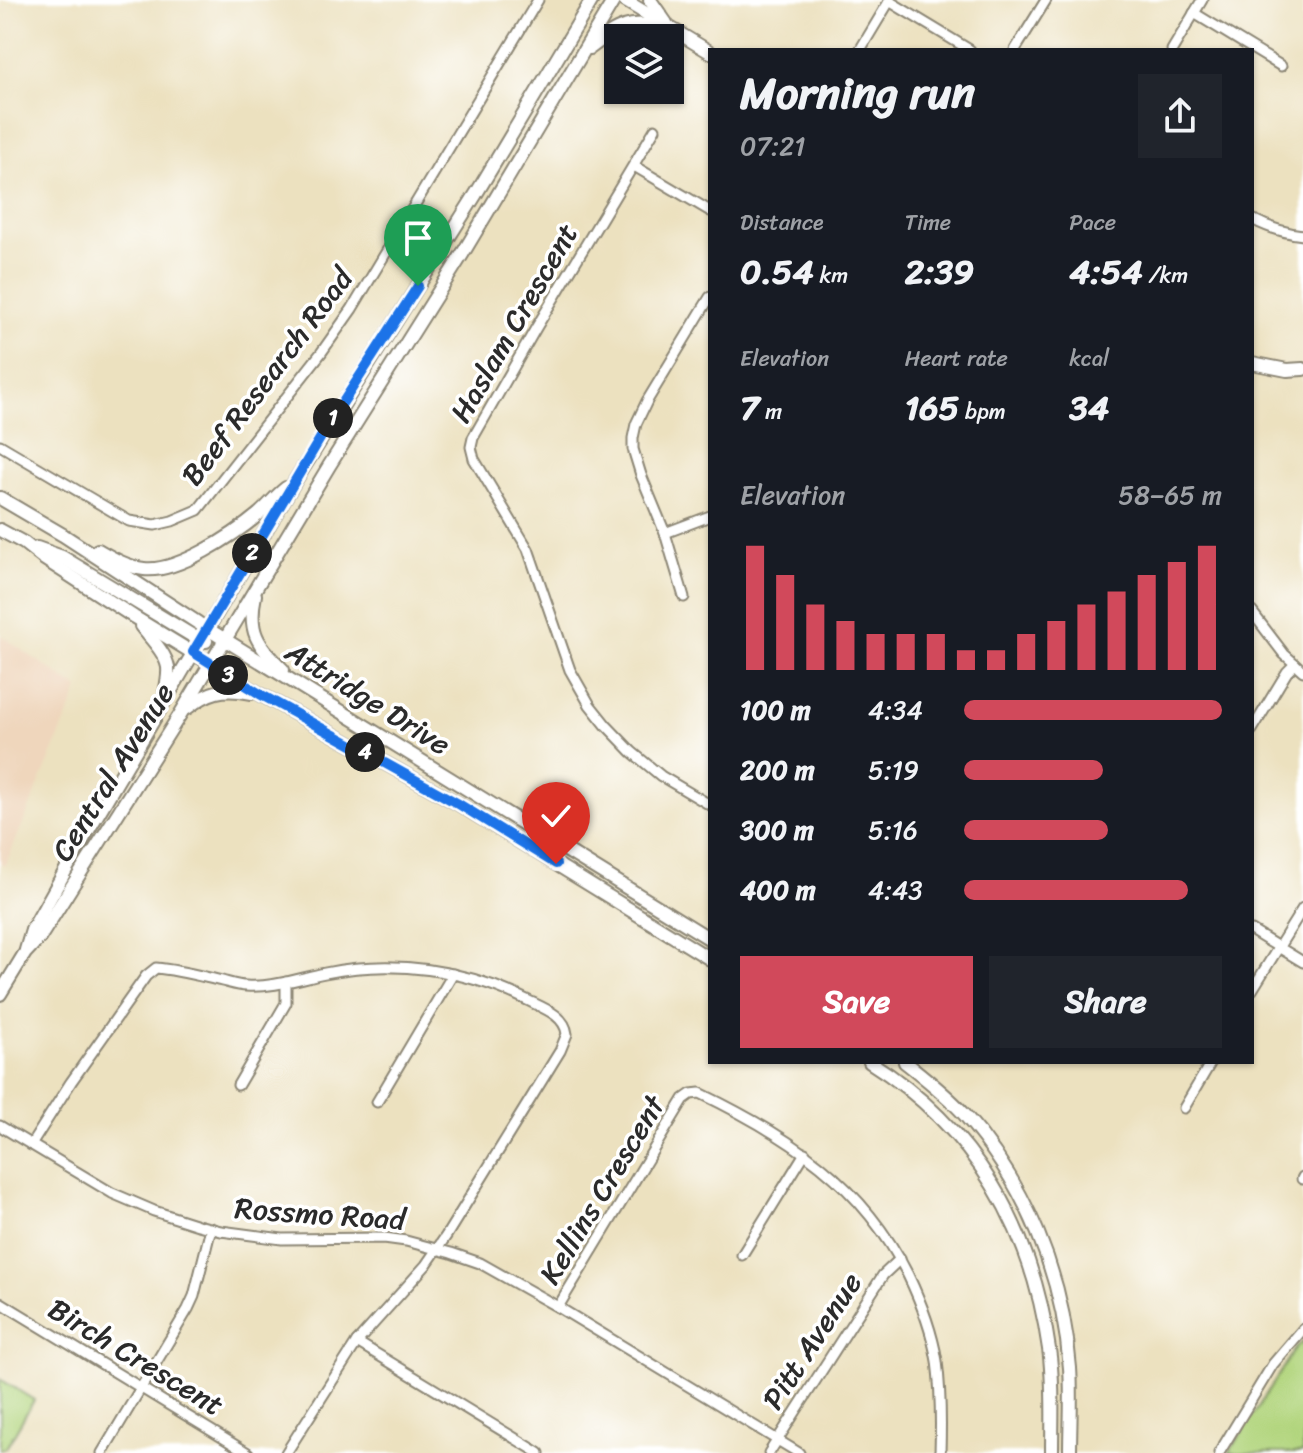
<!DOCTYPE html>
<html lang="en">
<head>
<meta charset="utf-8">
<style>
  body { margin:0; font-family:Sriracha,sans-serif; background:#20242c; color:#f1f3f6; height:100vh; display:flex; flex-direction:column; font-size:30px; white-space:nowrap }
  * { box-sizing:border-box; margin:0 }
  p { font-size:26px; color:#9ea1a6 }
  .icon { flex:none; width:44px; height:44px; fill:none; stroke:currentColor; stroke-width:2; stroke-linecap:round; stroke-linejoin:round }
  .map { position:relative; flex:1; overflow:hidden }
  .side { position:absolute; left:708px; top:48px; width:546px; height:1016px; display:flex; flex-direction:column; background:#171b24; border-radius:0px; box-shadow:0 2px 6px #0004 }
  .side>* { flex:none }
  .fabs { position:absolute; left:604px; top:24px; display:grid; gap:16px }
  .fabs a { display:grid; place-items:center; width:80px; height:80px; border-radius:0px; background:#171b24; box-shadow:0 2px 6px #0004; font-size:40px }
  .pin { position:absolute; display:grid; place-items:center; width:68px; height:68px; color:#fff; margin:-82px -34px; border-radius:50% 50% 50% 0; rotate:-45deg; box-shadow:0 0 8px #0007 }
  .pin .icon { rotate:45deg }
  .km { position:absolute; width:40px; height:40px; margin:-20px; border-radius:50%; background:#222; color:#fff; font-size:22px; line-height:40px; text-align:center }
  .round { display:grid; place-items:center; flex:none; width:84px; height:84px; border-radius:0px; background:#20242c }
  .head { display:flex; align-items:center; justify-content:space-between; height:136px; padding:0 32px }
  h1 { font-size:44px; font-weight:800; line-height:60px }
  .figures { display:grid; grid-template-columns:repeat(3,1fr); gap:12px; height:136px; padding:8px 32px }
  .figures div { display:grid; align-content:center }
  .figures b { font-size:34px; font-weight:800 }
  .figures small { font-size:22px; font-weight:400 }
  .figures p { font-size:22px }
  .chart { height:224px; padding:16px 32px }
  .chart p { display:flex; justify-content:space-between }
  .chart svg { width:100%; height:144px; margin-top:8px; stroke:#d1495b; stroke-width:6 }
  .action { display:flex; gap:16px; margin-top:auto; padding:16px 32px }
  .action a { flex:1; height:92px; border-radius:0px; background:#d1495b; color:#fff; font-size:32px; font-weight:800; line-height:92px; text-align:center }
  .action a+a { background:#20242c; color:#f1f3f6 }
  ul { padding:0 32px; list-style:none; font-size:26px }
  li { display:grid; grid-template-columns:128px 96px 1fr; align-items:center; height:60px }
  li i { height:20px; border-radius:10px; background:#d1495b }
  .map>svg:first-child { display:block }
</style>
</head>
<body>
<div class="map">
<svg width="1303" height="1453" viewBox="0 0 1303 1453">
  <rect width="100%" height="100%" fill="#fff"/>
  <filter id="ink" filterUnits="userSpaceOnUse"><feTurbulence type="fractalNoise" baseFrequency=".0125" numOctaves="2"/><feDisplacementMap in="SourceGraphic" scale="16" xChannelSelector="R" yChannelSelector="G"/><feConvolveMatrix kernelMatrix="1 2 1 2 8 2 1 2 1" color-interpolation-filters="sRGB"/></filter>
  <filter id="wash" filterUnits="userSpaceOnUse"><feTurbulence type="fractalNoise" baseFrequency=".006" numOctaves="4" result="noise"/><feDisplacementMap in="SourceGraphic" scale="32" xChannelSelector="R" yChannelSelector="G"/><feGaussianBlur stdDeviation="1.8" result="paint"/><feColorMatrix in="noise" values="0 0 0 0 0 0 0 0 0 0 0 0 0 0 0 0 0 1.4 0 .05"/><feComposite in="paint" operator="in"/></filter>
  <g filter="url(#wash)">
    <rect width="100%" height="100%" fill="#ece1bf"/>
    <path fill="#efd6bc" d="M 0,635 L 79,689 L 5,866 L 0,863 Z"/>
    <g fill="#b2d57e" stroke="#6e8054" stroke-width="2">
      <path d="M 1303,1341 L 1303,1453 L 1229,1453 L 1296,1347 Z"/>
      <path d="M 0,1379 L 34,1400 L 6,1448 L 0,1449 Z"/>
    </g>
  </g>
  <g filter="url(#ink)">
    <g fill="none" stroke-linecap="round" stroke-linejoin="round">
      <g stroke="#8c8675" stroke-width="13">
        <g id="street">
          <path d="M 889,1 L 970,50"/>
          <path d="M 1194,13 L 1281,66"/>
          <path d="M 860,50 L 890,0"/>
          <path d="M 1015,50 L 1046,0"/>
          <path d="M 1172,50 L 1202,0"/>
          <path d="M 655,129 L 536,328 L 473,438 L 471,447 L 474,459 L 528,549 L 570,670 L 590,705 L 606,725 L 632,752 L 661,776 L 710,805"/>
          <path d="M 634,166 L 710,211"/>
          <path d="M 1252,219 C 1269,228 1284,233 1303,235"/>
          <path d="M 710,297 L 647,401 L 636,424 L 633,438 L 633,449 L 641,475 L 665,533 L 710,516"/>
          <path d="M 0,445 L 129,521 L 155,525 L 172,521 L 198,510 L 321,353 L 352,309 L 538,0"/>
          <path d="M 665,533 L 684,597"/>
          <path d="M 1252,612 L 1284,654 L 1303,671"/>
          <path d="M 1252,730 L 1287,672 L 1295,664"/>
          <path d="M 1252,931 L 1303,962"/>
          <path d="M 1252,990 L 1303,908"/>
          <path d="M 238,1085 L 286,1003 L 286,982"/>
          <path d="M 377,1102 L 453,974"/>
          <path d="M 1184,1108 L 1211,1062"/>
          <path d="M 0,1126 L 112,1193 L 154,1211 L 198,1225 L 221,1231 L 282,1239 L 384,1238 L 406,1241 L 451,1253 L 480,1263 L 558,1307 L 799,1453"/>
          <path d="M 31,1145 L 71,1082 L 146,976 L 156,968 C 179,970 200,976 222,981 C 230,983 239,986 246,986 C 272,988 300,978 325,973 C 394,959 464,969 527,1000 C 543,1008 565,1015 567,1034 L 560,1051 L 446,1236 L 426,1265 L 357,1342 L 286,1453"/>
          <path d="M 1302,1179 L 1303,1177"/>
          <path d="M 742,1255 L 805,1153"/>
          <path d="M 0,1302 L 248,1453"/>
          <path d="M 558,1307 L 684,1099 L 691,1094 L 700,1093 C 789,1136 863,1184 908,1275 C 921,1302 932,1331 937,1361 C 941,1392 941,1422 940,1453"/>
          <path d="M 357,1342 L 539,1453"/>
          <path d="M 102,1453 L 188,1309 L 194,1296 L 211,1228"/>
          <path d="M 769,1453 L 883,1275 L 900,1259"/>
          <path d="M 1219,1453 L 1273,1364 L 1303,1329"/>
        </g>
      </g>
      <g stroke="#8c8675" stroke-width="16">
        <g id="secondary">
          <path d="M 624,0 L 710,52"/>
          <path d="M 650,0 L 666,23"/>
          <path d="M 590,48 C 621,25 625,22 664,26"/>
          <path d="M 1252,363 L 1287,370 L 1303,369"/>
          <path d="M 0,498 L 63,535 L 198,623 L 710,939"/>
          <path d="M 0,530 L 24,543 L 43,558 L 134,617 L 260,694 L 457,803 L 710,959"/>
          <path d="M 37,548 L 62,557 L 191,635 L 200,640 L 206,641"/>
          <path d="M 98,550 C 112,558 127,567 144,569 C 177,573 234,535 259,514 C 268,506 276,496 286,488"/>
          <path d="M 255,595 C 247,633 258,644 283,670"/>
          <path d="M 141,626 C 150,638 165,652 168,667 C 169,676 166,686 165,695"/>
          <path d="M 187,708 C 209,691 223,687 251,693"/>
          <path d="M 26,950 L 32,930 L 86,834 L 295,481 L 476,194 L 592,0"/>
          <path d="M 0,994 L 25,953 L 40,937 L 181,713 L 329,466 L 463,253 L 614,0"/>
          <path d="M 870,1062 C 975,1128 1032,1228 1049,1349 C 1054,1383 1052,1419 1052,1453"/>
          <path d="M 905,1062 C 925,1078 947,1095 964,1114 C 1026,1184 1063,1275 1070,1368 C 1072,1396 1070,1425 1070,1453"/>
        </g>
      </g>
      <use href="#street" stroke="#fff" stroke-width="9"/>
      <use href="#secondary" stroke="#fff" stroke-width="12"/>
    </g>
  </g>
  <g fill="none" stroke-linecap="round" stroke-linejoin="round" filter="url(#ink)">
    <g stroke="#fff" stroke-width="16">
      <path id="route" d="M 418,286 L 327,427 L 193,652 L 260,694 L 457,803 L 556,864"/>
    </g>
    <use href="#route" stroke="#1a73e8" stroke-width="10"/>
  </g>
  <g text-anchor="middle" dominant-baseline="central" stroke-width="7" stroke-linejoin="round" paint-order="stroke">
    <g font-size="30" fill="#2b2b2b" stroke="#fff">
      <text transform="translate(514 323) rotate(-60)">Haslam Crescent</text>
      <text transform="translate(267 377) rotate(-53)">Beef Research Road</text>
      <text transform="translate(368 698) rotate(32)">Attridge Drive</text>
      <text transform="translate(113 772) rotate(-58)">Central Avenue</text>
      <text transform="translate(602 1190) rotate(-59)">Kellins Crescent</text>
      <text transform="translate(320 1214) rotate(4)">Rossmo Road</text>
      <text transform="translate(812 1341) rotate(-57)">Pitt Avenue</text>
      <text transform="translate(136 1357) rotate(31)">Birch Crescent</text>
    </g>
  </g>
</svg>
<div class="fabs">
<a><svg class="icon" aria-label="layers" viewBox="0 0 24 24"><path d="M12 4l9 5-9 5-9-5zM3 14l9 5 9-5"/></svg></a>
</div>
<div class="pin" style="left:418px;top:286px;background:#1e9e55"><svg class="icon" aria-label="arrive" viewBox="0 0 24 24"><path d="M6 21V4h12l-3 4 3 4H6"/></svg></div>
<div class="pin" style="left:556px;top:864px;background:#d93025"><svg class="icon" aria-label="check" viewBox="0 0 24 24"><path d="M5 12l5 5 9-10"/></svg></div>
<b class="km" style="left:333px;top:418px">1</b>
<b class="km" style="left:252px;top:553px">2</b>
<b class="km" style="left:228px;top:675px">3</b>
<b class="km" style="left:365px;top:752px">4</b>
<section class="side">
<div class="head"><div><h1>Morning run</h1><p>07:21</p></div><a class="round"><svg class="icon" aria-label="share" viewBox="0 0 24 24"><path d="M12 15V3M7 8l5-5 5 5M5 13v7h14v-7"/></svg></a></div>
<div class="figures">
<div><p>Distance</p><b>0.54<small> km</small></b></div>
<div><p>Time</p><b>2:39</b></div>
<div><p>Pace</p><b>4:54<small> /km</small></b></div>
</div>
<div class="figures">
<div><p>Elevation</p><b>7<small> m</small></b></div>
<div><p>Heart rate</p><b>165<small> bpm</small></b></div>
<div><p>kcal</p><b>34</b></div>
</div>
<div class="chart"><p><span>Elevation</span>58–65 m</p>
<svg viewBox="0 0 160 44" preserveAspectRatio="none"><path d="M5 44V6M15 44V15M25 44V24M35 44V29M45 44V33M55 44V33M65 44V33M75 44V38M85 44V38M95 44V33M105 44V29M115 44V24M125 44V20M135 44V15M145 44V11M155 44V6"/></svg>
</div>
<ul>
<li><b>100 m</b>4:34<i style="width:100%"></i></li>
<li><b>200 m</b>5:19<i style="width:54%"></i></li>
<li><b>300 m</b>5:16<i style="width:56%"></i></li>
<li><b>400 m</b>4:43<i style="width:87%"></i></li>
</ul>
<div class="action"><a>Save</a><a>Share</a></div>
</section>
</div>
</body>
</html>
